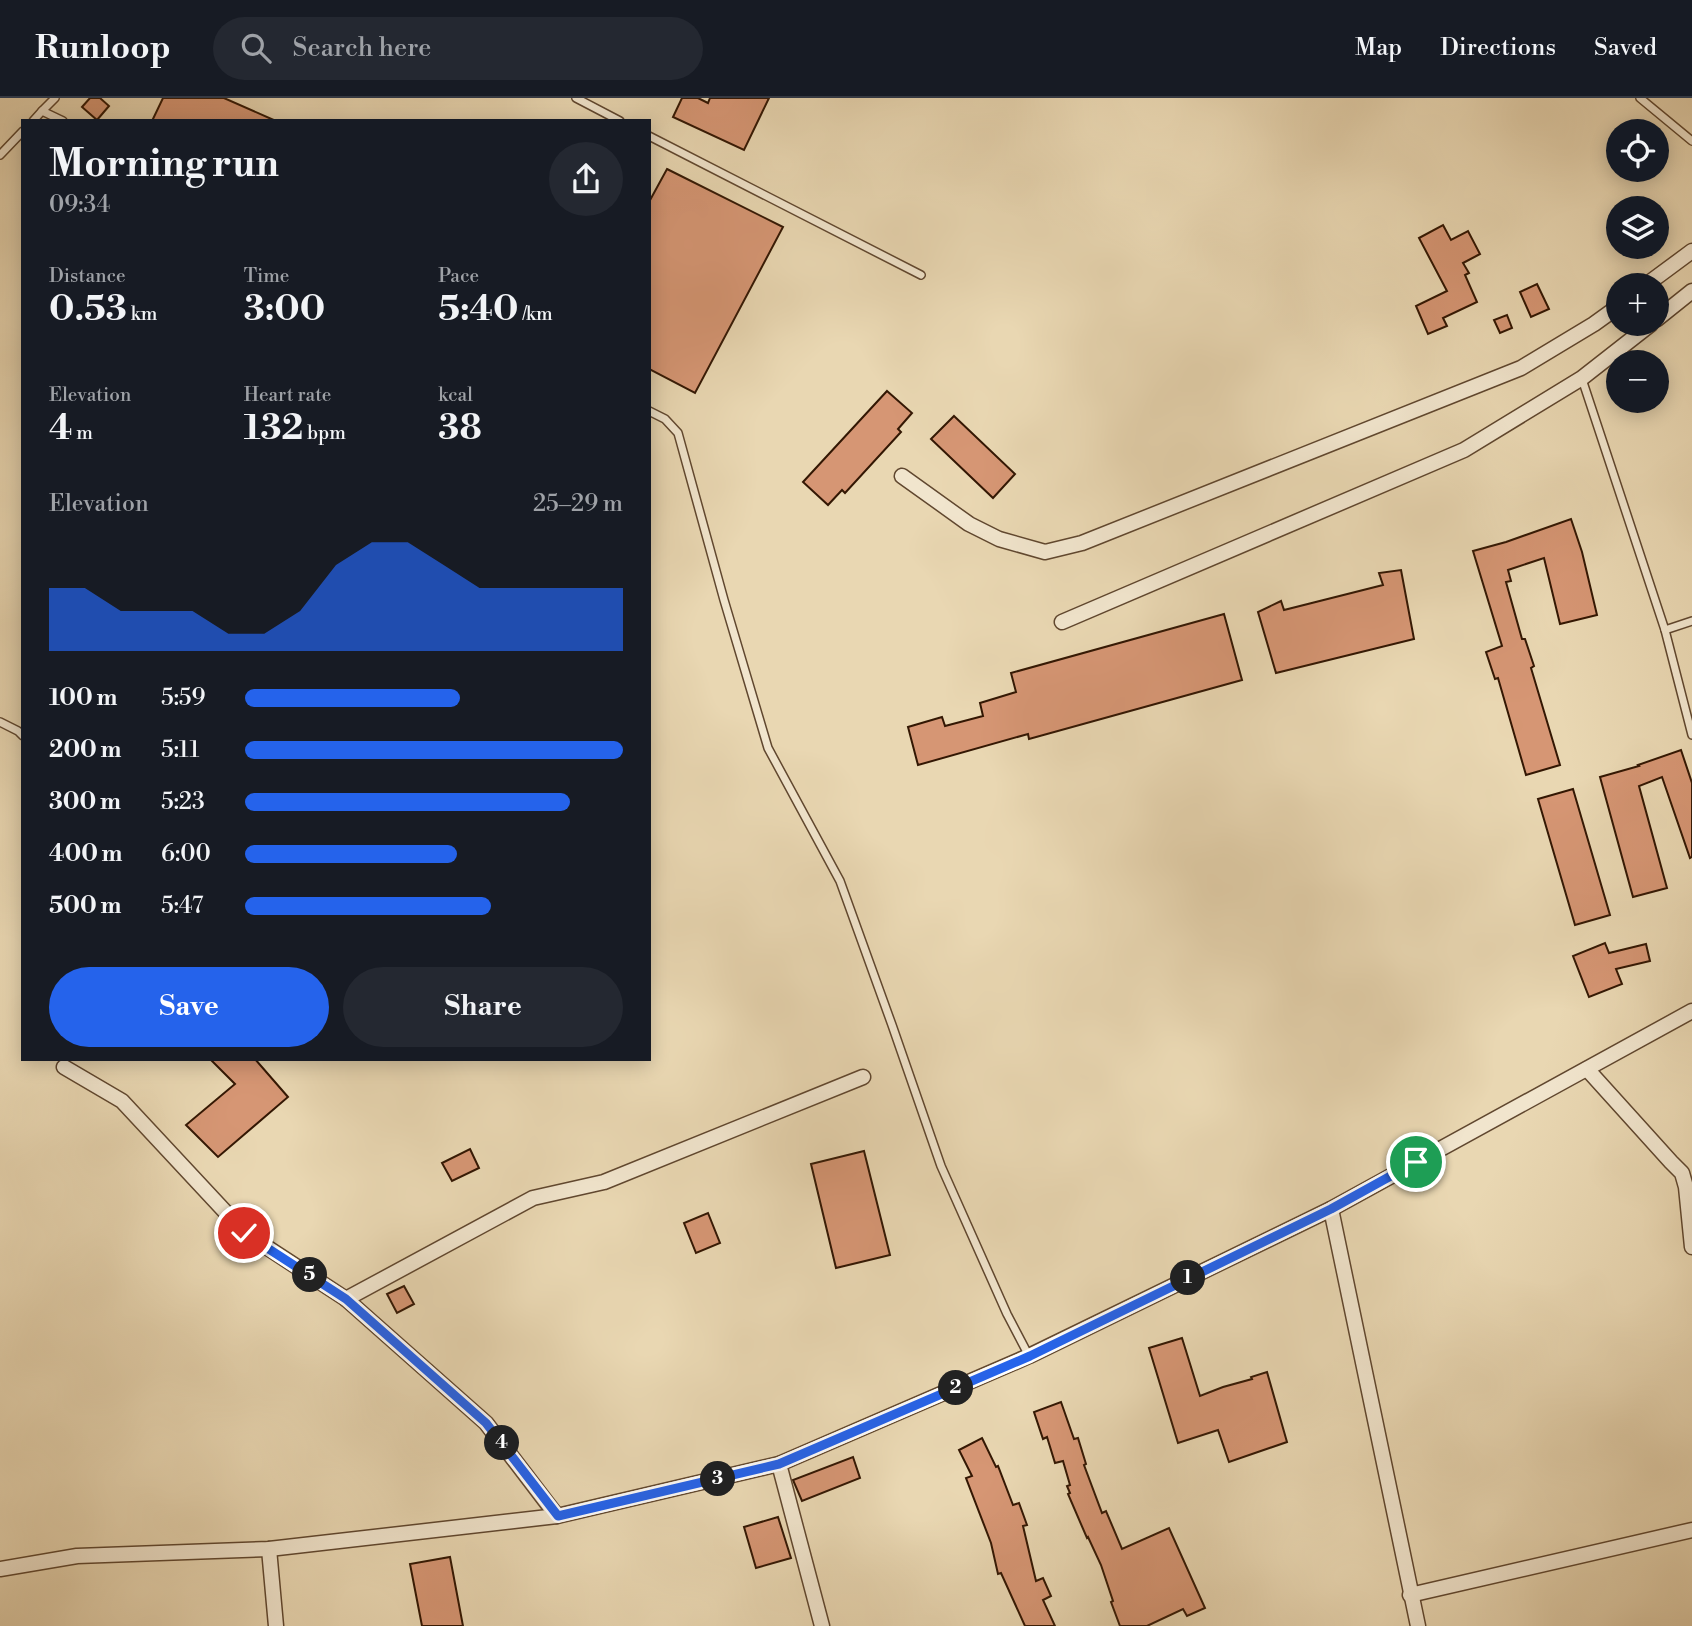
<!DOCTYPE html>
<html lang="en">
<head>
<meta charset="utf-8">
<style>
  body { margin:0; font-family:"Libre Bodoni",serif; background:#242831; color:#f1f3f6; height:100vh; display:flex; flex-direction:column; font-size:26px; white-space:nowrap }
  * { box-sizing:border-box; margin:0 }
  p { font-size:23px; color:#9ea1a6 }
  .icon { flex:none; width:38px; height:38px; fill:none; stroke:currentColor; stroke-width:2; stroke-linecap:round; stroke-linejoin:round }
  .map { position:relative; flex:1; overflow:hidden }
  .sheet { position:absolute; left:21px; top:21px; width:630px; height:942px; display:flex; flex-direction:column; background:#171b24; border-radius:0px; box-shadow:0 4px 18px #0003 }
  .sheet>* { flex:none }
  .buttons { position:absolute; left:1606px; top:21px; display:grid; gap:14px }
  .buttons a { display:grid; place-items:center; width:63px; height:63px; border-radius:50%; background:#171b24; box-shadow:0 4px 18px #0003; font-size:35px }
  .pin { position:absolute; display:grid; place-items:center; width:60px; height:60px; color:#fff; margin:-30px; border:4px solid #fff; border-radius:50%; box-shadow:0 2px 7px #0007 }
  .km { position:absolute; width:35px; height:35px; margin:-18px; border-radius:50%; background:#222; color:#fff; font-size:19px; line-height:35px; text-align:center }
  .round { display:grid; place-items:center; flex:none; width:74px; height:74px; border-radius:37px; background:#242831 }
  .summary { display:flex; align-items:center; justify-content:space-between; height:119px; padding:0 28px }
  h1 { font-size:38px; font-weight:700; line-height:52px }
  .figures { display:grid; grid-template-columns:repeat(3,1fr); gap:10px; height:119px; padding:7px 28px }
  .figures div { display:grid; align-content:center }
  .figures b { font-size:35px; font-weight:700 }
  .figures small { font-size:19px; font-weight:400 }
  .figures p { font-size:19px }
  .chart { height:196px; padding:14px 28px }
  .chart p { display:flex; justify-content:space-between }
  .chart svg { width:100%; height:126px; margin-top:7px; fill:#2563eb; opacity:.7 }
  .action { display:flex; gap:14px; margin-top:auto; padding:14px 28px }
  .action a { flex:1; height:80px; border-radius:42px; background:#2563eb; color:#fff; font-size:28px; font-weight:700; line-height:80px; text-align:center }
  .action a+a { background:#242831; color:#f1f3f6 }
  ul { padding:0 28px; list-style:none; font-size:23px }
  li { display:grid; grid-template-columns:112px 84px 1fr; align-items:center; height:52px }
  li i { height:18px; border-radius:9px; background:#2563eb }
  header { display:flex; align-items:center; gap:42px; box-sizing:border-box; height:98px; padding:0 35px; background:#171b24; border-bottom:2px solid #363941 }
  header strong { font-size:33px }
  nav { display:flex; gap:38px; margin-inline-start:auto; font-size:24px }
  .search { width:490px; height:63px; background:#242831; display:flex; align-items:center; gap:18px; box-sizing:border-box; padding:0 24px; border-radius:38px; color:#9ea1a6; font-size:26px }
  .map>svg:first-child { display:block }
</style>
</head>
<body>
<header>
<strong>Runloop</strong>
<div class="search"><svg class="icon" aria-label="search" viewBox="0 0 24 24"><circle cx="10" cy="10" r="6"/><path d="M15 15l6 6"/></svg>Search here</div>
<nav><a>Map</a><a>Directions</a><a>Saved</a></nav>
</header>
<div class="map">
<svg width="1692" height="1528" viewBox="0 0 1692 1528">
  <rect width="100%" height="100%" fill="#e9d7b2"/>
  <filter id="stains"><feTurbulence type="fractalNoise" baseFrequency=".00286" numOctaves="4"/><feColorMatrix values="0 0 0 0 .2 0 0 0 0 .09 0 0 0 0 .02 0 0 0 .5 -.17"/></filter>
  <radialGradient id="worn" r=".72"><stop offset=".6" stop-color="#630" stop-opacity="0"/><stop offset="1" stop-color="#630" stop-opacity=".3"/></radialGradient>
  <g fill="#d69674" stroke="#331703" stroke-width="2">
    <path d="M 90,0 L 100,0 L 109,8 L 97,22 L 82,9 Z"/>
    <path d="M 163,0 L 224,0 L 276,23 L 152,23 Z"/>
    <path d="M 682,0 L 698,0 L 708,5 L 710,0 L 769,0 L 744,52 L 673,19 Z"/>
    <path d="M 667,71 L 783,129 L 695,295 L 649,271 L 649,104 Z"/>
    <path d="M 1443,127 L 1451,142 L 1468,133 L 1480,156 L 1463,165 L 1469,175 L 1465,177 L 1477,204 L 1443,220 L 1447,228 L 1428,236 L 1416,208 L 1447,193 L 1419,140 Z"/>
    <path d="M 1537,186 L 1549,211 L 1531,219 L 1520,194 Z"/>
    <path d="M 1507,217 L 1512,230 L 1500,235 L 1494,222 Z"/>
    <path d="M 887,293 L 912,315 L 898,331 L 901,334 L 845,395 L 842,392 L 828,407 L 803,384 Z"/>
    <path d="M 954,318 L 1015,376 L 993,400 L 931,341 Z"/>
    <path d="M 1571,421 L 1582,454 L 1597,517 L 1560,526 L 1544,460 L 1508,472 L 1511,483 L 1506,484 L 1522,541 L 1525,541 L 1534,568 L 1531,570 L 1560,667 L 1526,677 L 1498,580 L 1495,581 L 1486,554 L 1502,548 L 1473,453 L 1506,444 Z"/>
    <path d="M 1401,472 L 1414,541 L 1276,575 L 1258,514 L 1281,503 L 1284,512 L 1383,487 L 1379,475 Z"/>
    <path d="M 1224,516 L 1242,582 L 1029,641 L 1028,636 L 918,667 L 908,629 L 942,619 L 945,628 L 983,618 L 980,605 L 1016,594 L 1011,575 Z"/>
    <path d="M 1681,652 L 1692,685 L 1692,759 L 1690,760 L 1662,679 L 1639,688 L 1667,790 L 1633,799 L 1600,679 L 1639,668 L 1638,667 Z"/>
    <path d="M 1573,691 L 1610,817 L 1575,827 L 1538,701 Z"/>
    <path d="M 1605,845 L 1609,855 L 1646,846 L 1650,863 L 1616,871 L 1622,886 L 1589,899 L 1573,858 Z"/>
    <path d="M 210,961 L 255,961 L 288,999 L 218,1059 L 186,1027 L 235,986 Z"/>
    <path d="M 470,1051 L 479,1070 L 452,1083 L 442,1065 Z"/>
    <path d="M 864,1053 L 890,1157 L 836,1170 L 811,1066 Z"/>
    <path d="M 708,1115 L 720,1145 L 696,1155 L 684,1125 Z"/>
    <path d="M 404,1188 L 414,1206 L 397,1215 L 387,1196 Z"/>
    <path d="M 1182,1240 L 1200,1298 L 1223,1289 L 1252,1281 L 1251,1279 L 1267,1274 L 1287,1344 L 1229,1364 L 1218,1332 L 1178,1345 L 1149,1250 Z"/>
    <path d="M 1061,1304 L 1074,1341 L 1078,1340 L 1086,1366 L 1084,1367 L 1102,1415 L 1106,1413 L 1122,1451 L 1169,1430 L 1205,1510 L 1187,1518 L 1183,1511 L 1147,1528 L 1120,1528 L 1111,1504 L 1113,1503 L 1101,1467 L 1088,1439 L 1087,1440 L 1068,1396 L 1070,1395 L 1067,1388 L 1070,1387 L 1063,1363 L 1055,1365 L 1047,1339 L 1043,1341 L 1034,1314 Z"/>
    <path d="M 982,1340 L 996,1369 L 998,1368 L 1013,1407 L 1019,1405 L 1027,1427 L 1023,1428 L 1036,1483 L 1043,1480 L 1051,1498 L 1043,1502 L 1055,1528 L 1025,1528 L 1001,1475 L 998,1476 L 991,1445 L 966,1380 L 972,1378 L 959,1352 Z"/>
    <path d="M 853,1359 L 860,1380 L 802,1403 L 793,1382 Z"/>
    <path d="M 778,1419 L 791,1460 L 756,1470 L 744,1429 Z"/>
    <path d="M 450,1459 L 463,1528 L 422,1528 L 410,1466 Z"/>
  </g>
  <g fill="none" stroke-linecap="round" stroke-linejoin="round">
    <g stroke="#60472f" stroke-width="10">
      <g id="lane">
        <path d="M 55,0 L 42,13 L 63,23"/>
        <path d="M 576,0 L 620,23"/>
        <path d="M 1640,0 L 1692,43"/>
        <path d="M 33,23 L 42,13"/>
        <path d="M 649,38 L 921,177"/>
        <path d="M 0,57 L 23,33"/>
        <path d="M 1582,281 L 1665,532 L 1692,637"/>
        <path d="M 649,313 L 665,321 L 678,335 L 724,502 L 768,650 L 840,783 L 892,927 L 941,1068 L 1007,1216 L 1029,1258"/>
        <path d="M 1665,532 L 1692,523"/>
        <path d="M 0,624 L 18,633 L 23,638"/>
      </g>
    </g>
    <g stroke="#60472f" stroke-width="17">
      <g id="street">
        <path d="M 1646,187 L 1692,153"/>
        <path d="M 1657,221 L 1692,193"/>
        <path d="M 902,378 L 969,426 L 999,441 L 1045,454 L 1082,445 L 1521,270 L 1594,226 L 1619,208"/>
        <path d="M 1062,524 L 1464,352 L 1582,280 L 1651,226"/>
        <path d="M 64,969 L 122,1003 L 245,1135 L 346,1201 L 486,1325 L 557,1418"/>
        <path d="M 1587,971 L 1671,1064 L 1682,1075 L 1686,1089 L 1692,1149"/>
        <path d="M 1331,1111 L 1418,1528"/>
        <path d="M 346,1201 L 533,1100 L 604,1084 L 863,979"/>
        <path d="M 779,1366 L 822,1528"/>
        <path d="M 269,1451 L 276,1528"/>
        <path d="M 0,1471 L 77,1458 L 269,1451 L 557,1418 L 779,1366 L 1029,1258 L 1331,1111 L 1692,913"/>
        <path d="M 1410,1497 L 1692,1432"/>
      </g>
    </g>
    <use href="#lane" stroke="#f1e5cd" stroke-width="7"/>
    <use href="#street" stroke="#f1e5cd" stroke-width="14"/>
  </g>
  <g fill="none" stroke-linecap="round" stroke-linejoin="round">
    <g stroke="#fff" stroke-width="14">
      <path id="route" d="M 244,1135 L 346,1201 L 486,1325 L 558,1418 L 779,1366 L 1030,1258 L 1331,1111 L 1416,1064"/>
    </g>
    <use href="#route" stroke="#2563eb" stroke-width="9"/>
  </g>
  <rect width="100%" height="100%" filter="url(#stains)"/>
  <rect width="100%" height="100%" fill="url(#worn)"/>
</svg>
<div class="buttons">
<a><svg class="icon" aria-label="locate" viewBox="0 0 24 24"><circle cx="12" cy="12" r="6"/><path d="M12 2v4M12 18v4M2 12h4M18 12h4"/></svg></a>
<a><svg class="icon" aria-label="layers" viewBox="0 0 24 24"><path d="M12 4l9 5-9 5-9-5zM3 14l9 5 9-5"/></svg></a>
<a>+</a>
<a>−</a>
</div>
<div class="pin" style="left:1416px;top:1064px;background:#1e9e55"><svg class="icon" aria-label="arrive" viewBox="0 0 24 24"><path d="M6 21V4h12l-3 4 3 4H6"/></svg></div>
<div class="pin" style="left:244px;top:1135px;background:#d93025"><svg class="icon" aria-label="check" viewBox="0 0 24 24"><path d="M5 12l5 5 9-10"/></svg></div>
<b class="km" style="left:1188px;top:1180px">1</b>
<b class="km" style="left:956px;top:1290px">2</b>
<b class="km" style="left:718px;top:1381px">3</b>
<b class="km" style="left:502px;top:1345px">4</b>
<b class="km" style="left:310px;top:1177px">5</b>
<section class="sheet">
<div class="summary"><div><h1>Morning run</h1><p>09:34</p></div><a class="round"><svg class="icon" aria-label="share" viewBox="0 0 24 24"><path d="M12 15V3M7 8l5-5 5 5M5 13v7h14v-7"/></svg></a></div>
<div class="figures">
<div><p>Distance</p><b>0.53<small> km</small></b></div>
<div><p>Time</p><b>3:00</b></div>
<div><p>Pace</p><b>5:40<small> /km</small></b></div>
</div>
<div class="figures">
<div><p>Elevation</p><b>4<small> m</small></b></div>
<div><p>Heart rate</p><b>132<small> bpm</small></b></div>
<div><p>kcal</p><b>38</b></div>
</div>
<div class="chart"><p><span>Elevation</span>25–29 m</p>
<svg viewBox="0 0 160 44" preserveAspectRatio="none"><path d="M0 44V22L10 22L20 30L30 30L40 30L50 38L60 38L70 30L80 14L90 6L100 6L110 14L120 22L130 22L140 22L150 22L160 22V44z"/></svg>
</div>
<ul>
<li><b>100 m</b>5:59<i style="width:57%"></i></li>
<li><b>200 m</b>5:11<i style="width:100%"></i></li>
<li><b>300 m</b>5:23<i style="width:86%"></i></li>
<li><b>400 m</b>6:00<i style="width:56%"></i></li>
<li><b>500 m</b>5:47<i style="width:65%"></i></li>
</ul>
<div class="action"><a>Save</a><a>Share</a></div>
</section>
</div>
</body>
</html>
